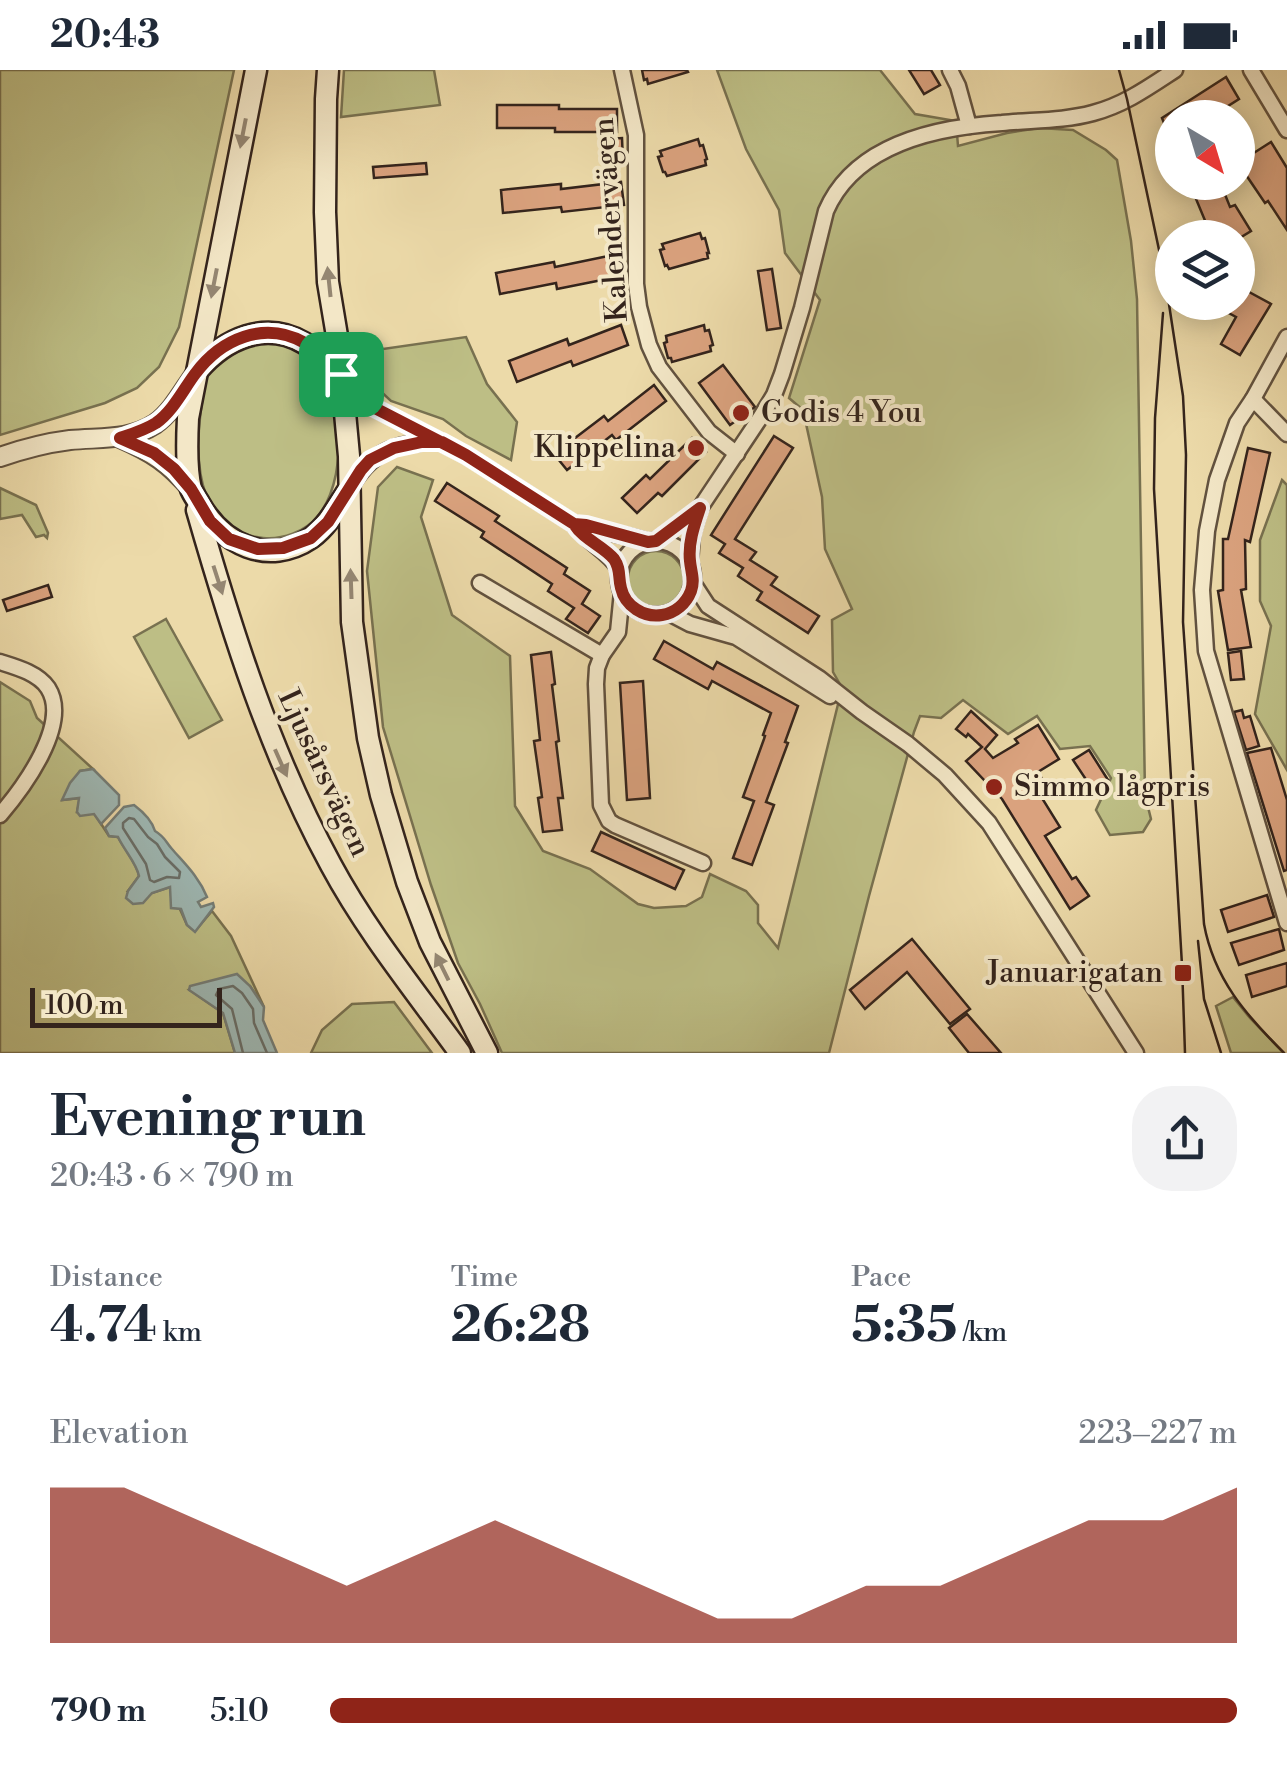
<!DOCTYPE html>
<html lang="en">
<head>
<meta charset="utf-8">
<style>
  body { margin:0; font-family:"Libre Bodoni",serif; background:#f2f2f3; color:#1f2937; height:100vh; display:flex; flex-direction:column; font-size:38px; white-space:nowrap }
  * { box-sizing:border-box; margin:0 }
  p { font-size:32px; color:#747a83 }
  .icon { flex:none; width:55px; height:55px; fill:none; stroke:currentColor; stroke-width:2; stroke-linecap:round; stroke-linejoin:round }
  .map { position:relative; height:983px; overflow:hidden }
  .details { display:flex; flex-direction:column; background:#fff; flex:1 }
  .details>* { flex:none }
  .needle { width:65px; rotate:142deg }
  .fabs { position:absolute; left:1155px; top:30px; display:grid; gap:20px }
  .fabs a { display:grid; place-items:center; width:100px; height:100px; border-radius:50%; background:#fff; box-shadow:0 5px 25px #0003; font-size:50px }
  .scale { position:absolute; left:30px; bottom:25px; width:192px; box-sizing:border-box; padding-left:10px; border:5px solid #34241c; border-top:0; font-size:28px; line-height:35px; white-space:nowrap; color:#34241c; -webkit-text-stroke:8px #f3e7c7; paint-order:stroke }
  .pin { position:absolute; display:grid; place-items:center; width:85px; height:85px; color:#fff; margin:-42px; border-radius:20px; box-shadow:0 5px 15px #0006 }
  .round { display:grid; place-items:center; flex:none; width:105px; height:105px; border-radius:40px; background:#f2f2f3 }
  .head { display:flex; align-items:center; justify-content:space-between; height:170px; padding:0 50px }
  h1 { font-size:55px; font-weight:700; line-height:75px }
  .figures { display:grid; grid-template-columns:repeat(3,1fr); gap:15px; height:170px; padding:10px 50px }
  .figures div { display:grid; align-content:center }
  .figures b { font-size:50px; font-weight:700 }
  .figures small { font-size:28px; font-weight:400 }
  .figures p { font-size:28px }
  .chart { height:280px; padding:20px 50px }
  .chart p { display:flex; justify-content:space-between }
  .chart svg { width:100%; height:180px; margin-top:10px; fill:#8f2418; opacity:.7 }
  ul { padding:0 50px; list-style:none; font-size:32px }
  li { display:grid; grid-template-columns:160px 120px 1fr; align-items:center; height:75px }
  li i { height:25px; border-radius:12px; background:#8f2418 }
  .status { display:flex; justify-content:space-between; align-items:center; height:70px; padding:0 50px; background:#fff; direction:ltr }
  .status svg { height:28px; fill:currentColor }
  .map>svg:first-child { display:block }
</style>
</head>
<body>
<div class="status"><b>20:43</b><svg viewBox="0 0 49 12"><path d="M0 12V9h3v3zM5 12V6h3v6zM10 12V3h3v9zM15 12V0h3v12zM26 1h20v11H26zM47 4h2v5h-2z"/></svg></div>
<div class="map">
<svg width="1287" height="983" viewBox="0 0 1287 983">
  <rect width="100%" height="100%" fill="#ecdaa9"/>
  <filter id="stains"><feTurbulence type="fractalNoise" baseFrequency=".002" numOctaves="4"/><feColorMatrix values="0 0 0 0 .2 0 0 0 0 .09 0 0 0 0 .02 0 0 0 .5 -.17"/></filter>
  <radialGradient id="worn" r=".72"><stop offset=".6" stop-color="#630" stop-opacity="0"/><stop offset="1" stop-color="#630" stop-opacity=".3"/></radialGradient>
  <g fill="#bdbe85" stroke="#787150" stroke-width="2.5">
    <path d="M 0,0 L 234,0 L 179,257 L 159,297 L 137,318 L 105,333 L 0,365 Z"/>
    <path d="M 344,0 L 434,0 L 440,35 L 341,47 Z"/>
    <path d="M 717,0 L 880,0 L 915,44 L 956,51 L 958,76 L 1007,63 L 1039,58 L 1073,60 L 1106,80 L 1117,90 L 1131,171 L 1137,229 L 1145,725 L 1151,749 L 1143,762 L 1110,765 L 1096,740 L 1111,708 L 1090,676 L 1060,679 L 1037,646 L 1008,664 L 963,630 L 941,648 L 920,646 L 914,662 L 869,826 L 829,983 L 502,983 L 480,934 L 458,893 L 431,815 L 383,657 L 367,501 L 378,417 L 397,397 L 433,410 L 421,447 L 452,545 L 510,586 L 515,736 L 543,781 L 590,799 L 638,834 L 654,838 L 686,836 L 702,827 L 710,804 L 746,821 L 758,835 L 758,853 L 778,878 L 842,618 L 833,602 L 832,550 L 852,539 L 825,479 L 822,427 L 803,340 L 789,328 L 820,230 L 785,183 L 779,140 L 746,79 Z"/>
    <path d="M 466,267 L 487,314 L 517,352 L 511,390 L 466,366 L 443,349 L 391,331 L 363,305 L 355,283 Z"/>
    <path d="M 242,272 C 255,272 275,268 288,272 C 347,290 352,405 318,446 C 305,462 282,470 263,468 C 183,459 195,361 207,304 L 210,297 Z"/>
    <path d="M 1282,410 L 1287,415 L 1287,700 L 1255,644 L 1271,556 L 1260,531 L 1260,470 Z"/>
    <path d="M 0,418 L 36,435 L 48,463 L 47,468 L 44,465 L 36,467 L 22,445 L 0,449 Z"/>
    <circle cx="656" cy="509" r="28"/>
    <path d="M 166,549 L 222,650 L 189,668 L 134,567 Z"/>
    <path d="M 0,612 L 30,631 L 37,648 L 93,699 L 80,701 L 63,730 L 80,728 L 77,742 L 94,743 L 109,766 L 118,767 C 124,779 137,793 139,806 L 128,821 L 152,823 L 170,817 L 187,855 L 195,861 L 212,841 L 231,866 L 264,937 L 250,916 L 190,920 L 223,943 L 235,983 L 0,983 Z"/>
    <path d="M 1233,927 L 1250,948 L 1284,983 L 1231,983 L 1216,936 Z"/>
    <path d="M 394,932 L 432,983 L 311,983 L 322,960 L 352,934 Z"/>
  </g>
  <g fill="#9eb8b4" stroke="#747d77" stroke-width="2.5">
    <path d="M 93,699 L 119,725 L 119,735 L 101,754 L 94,744 L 80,746 L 77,742 L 79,728 L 62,730 L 70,713 L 80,701 Z"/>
    <path d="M 134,735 C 142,741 152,751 155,761 C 165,767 165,771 172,779 C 185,794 199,807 207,827 L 198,832 L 201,837 L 213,833 L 214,837 L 195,862 L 187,855 L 181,839 L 171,838 L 170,817 L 152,823 L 143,833 L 133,834 L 126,828 L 128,821 L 139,806 C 137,794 124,780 118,767 L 109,766 L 105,758 L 124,737 Z"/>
    <path d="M 237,904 L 250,916 L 264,937 L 263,950 L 277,983 L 235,983 L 223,943 L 189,920 L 190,916 Z"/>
  </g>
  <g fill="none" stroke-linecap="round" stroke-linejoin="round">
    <g stroke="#696e68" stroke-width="2.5">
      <path d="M 129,748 L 134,749 L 148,767 L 157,774 L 165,787 L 180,802 L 179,808 L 167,807 L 154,812 L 150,810 L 146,794 L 123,758 L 123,753 Z"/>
      <path d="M 243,983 L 232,939 L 216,925 L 219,919 L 233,916 L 242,923 L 253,939 L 254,953 L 267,983"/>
    </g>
  </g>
  <g fill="#daa27e" stroke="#34241c" stroke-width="2.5">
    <path d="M 642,0 L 687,0 L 688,2 L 648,14 L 647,9 L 644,10 Z"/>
    <path d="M 909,0 L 931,0 L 940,15 L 924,24 Z"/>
    <path d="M 1226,7 L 1239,29 L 1209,48 L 1172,48 L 1172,73 L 1162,48 Z"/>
    <path d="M 497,35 L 559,35 L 559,39 L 617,39 L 617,62 L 555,62 L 555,58 L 497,58 Z"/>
    <path d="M 622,68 L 623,92 L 609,93 L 608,69 Z"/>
    <path d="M 698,69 L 700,76 L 703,75 L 707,89 L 705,90 L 706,95 L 667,106 L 665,102 L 663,102 L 658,87 L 662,86 L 660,81 Z"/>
    <path d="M 1271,72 L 1287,98 L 1287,160 L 1268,131 L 1265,133 L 1238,93 Z"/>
    <path d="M 426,93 L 427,104 L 374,108 L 373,97 Z"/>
    <path d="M 621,112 L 624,135 L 562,142 L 561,137 L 503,143 L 501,120 L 561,114 L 561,119 Z"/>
    <path d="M 1189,112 L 1220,112 L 1230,137 L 1235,135 L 1251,161 L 1238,169 L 1216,168 L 1206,153 Z"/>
    <path d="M 700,163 L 702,169 L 705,168 L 709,183 L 707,183 L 708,188 L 669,199 L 667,195 L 665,196 L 660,180 L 664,179 L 662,174 Z"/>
    <path d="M 613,185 L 617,207 L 557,219 L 556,213 L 500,224 L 496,203 L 554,192 L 555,197 Z"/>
    <path d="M 772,199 L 781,258 L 767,260 L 758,201 Z"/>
    <path d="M 1238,216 L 1271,234 L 1240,285 L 1221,274 L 1236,247 L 1208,232 L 1238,232 Z"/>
    <path d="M 621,255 L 628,275 L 573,296 L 571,291 L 517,312 L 509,291 L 567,269 L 569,275 Z"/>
    <path d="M 704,255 L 705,261 L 709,260 L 713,275 L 710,276 L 711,281 L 672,292 L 671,288 L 668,288 L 664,273 L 667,272 L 666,266 Z"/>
    <path d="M 723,295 L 755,337 L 730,355 L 699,313 Z"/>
    <path d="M 654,315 L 666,331 L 616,370 L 612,365 L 567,400 L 554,384 L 604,346 L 608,351 Z"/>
    <path d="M 774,366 L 793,378 L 735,469 L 756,482 L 750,490 L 777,507 L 771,515 L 819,546 L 808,563 L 757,530 L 762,522 L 738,506 L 743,498 L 719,483 L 725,474 L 711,465 Z"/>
    <path d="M 692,368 L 706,382 L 662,426 L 658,423 L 637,443 L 622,428 L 646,405 L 650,409 Z"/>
    <path d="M 1248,378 L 1270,383 L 1250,472 L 1245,470 L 1246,519 L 1241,520 L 1251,577 L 1228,580 L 1218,521 L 1223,520 L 1223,469 L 1228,469 Z"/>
    <path d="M 447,413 L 499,446 L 495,451 L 567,498 L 564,504 L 590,521 L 582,534 L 600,546 L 588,563 L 566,549 L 574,538 L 548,521 L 552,514 L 481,467 L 484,462 L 435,431 Z"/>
    <path d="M 48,515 L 52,527 L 7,541 L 3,530 Z"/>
    <path d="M 664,571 L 713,599 L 717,592 L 798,636 L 785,672 L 788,673 L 766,732 L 774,735 L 752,795 L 733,788 L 754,731 L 743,727 L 764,669 L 765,666 L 763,665 L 771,643 L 712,611 L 708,619 L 654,589 Z"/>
    <path d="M 1241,581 L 1244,609 L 1231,610 L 1228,583 Z"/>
    <path d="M 551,582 L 555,614 L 552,615 L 559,671 L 556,672 L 563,728 L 558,728 L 562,760 L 543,762 L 538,728 L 542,727 L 534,671 L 540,670 L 531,585 Z"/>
    <path d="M 643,611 L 650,728 L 627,730 L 620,613 Z"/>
    <path d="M 1242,640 L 1244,648 L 1250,646 L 1259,676 L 1246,680 L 1234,642 Z"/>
    <path d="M 971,641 L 997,665 L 985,679 L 993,688 L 1018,673 L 1015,669 L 1038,655 L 1059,689 L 1038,702 L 1041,707 L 1032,712 L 1060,757 L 1045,766 L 1072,809 L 1076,807 L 1089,826 L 1070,839 L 1002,729 L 966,691 L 982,677 L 968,664 L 966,667 L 956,659 Z"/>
    <path d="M 1271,678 L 1287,730 L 1287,800 L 1284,801 L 1247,683 Z"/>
    <path d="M 1089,680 L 1108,710 L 1093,720 L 1073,690 Z"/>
    <path d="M 601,762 L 684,800 L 675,819 L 592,781 Z"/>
    <path d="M 1267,825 L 1274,847 L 1228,862 L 1221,840 Z"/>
    <path d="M 1279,859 L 1284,880 L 1239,895 L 1231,873 Z"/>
    <path d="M 912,869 L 970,939 L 950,954 L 907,902 L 865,939 L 850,920 Z"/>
    <path d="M 1287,893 L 1287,916 L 1252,927 L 1246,905 Z"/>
    <path d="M 967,944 L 1001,983 L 969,983 L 949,958 Z"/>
  </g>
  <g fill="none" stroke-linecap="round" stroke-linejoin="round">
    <g stroke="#62523f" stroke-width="19">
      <g id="minor">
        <path d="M 622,0 L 636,65 L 636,214 L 639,237 L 649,275 L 659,297 L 709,362 L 737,384"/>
        <path d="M 950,0 L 958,16 L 969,56"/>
        <path d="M 1251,0 L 1287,60"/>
        <path d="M 1287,267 L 1253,329 L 1237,353 L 1217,410 L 1207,461 L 1202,520 L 1206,581 L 1287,853"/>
        <path d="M 341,304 L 367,334 L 466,385 L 574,454 C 587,473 608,480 620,500"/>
        <path d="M 1253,329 L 1287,364"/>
        <path d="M 350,418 C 371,382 395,372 436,372"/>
        <path d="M 574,454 C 586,455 595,459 607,462 C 621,465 634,467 648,472"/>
        <path d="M 656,471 L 699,439"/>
        <circle cx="656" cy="508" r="37"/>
        <path d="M 690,493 L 692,464 L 700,438 L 760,348 L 774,325 L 782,304 L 802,238 L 826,141 C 855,74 936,57 1002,53 C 1032,50 1064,51 1093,43 C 1124,35 1149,17 1175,0"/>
        <path d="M 480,513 L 602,585"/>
        <path d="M 693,513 L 708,536 L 819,608 L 862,642 L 908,674 L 945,705 L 989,753 L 1136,983"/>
        <path d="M 622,522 L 618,562 L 602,585 L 597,598 L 596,614 L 601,735 L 609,751 L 615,755 L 703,793"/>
        <path d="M 669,543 L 690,554 L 736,567 L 830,626"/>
        <path d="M 0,592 C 16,597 38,603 48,618 C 71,654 23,718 0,745"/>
      </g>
    </g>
    <g stroke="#62523f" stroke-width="22">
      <g id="tertiary">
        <path d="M 120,368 C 152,382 169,393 191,419"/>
        <path d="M 0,387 C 23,379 46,373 70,370 C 100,367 129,371 155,354 C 172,342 183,321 195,304"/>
      </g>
    </g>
    <g stroke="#34241c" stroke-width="25">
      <g id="secondary">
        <path d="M 256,0 L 188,348 C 187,368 186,400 191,419 C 193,424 196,428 199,433 C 222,474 268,497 311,468 C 328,456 338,436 349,419"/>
        <path d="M 328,0 L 326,29 L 325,142 L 328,212 L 339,278 L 349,386 L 352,552 L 368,668 L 381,725 L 407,812 L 430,872 L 487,983"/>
        <path d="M 198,300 C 225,269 265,250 304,273 C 318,281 329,293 341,304"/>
        <path d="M 197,440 C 232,562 270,683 331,795 C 367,862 416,922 460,983"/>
      </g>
    </g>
    <use href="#minor" stroke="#f3e7c7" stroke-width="14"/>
    <use href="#tertiary" stroke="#f3e7c7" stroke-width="18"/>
    <use href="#secondary" stroke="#f3e7c7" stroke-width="20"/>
    <g stroke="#34241c" stroke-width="2.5">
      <path d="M 1119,0 L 1127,29 L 1165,208 L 1183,326 L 1186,385 L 1183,552 L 1204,854 C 1214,909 1246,945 1284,983"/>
      <path d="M 1163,243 L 1155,348 L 1154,419 L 1182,895 L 1185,983"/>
      <path d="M 1198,871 L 1204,929 L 1221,983"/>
    </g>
  </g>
  <defs><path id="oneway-solid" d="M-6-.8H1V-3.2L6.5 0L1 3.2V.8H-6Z" transform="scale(2.5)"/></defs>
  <g fill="#948672">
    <use href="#oneway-solid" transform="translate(243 63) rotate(101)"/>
    <use href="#oneway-solid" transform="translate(329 212) rotate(-96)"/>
    <use href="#oneway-solid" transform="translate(214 213) rotate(101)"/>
    <use href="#oneway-solid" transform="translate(218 510) rotate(72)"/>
    <use href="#oneway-solid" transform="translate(351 514) rotate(-92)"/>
    <use href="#oneway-solid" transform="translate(281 693) rotate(66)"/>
    <use href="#oneway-solid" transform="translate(442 897) rotate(-116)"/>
  </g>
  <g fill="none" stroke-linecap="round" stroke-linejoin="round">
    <g stroke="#fff" stroke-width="20">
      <path id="route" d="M 341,304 C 330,294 318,281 305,273 C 264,250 221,269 195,304 C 183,320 173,341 156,353 C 145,360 132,364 120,368 L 154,383 L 174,399 L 191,419 L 210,451 L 229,469 L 258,479 L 283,478 L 311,468 L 328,452 L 361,400 L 370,390 L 394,378 L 422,372 L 442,372 L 466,385 L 574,454 C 584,470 602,475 614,489 C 621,499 618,507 621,518 C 625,536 644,548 662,545 C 675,543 686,534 691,521 C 695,510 691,502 690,491 C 688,473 694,456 700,438 L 656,471 L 648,472 L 586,455 L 574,454 L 466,385 L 367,334 L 341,304"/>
    </g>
    <use href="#route" stroke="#8f2418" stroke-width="12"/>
  </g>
  <g fill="#8f2418" stroke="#f3e7c7" stroke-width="4">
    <circle cx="741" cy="343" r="10"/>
    <circle cx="696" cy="378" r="10"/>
    <circle cx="994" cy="717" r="10"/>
    <rect x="1173" y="893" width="20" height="20" rx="5"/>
  </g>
  <g text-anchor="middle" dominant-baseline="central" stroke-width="8" stroke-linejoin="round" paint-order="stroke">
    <g font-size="30" fill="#34241c" stroke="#f3e7c7">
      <text transform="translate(611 150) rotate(-94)">Kalendervägen</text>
      <text transform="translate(324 703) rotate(65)">Ljusårsvägen</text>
    </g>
    <g font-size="30" fill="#34241c" stroke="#f3e7c7" text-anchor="start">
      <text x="761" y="343">Godis 4 You</text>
      <text x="676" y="378" text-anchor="end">Klippelina</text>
      <text x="1014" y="717">Simmo lågpris</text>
      <text x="1163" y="903" text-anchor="end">Januarigatan</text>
    </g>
  </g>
  <rect width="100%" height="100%" filter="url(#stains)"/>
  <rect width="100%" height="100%" fill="url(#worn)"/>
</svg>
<div class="fabs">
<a><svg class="needle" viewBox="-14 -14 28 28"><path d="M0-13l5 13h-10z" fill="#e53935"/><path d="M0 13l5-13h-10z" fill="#747a83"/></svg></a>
<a><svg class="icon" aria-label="layers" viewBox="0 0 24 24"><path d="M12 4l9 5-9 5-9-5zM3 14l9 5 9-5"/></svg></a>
</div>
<div class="scale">100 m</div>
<div class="pin" style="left:341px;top:304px;background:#1e9e55"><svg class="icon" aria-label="arrive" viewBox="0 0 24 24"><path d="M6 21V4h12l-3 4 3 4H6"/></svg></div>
</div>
<section class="details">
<div class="head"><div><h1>Evening run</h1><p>20:43 · 6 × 790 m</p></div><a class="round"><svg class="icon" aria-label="share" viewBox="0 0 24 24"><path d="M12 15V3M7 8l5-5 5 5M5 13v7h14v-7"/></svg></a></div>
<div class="figures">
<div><p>Distance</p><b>4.74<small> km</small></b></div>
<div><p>Time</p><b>26:28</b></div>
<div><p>Pace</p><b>5:35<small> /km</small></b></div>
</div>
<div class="chart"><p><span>Elevation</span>223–227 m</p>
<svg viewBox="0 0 160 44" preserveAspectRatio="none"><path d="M0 44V6L10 6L20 14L30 22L40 30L50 22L60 14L70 22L80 30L90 38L100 38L110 30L120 30L130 22L140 14L150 14L160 6V44z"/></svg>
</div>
<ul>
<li><b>790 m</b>5:10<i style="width:100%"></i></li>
</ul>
</section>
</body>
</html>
